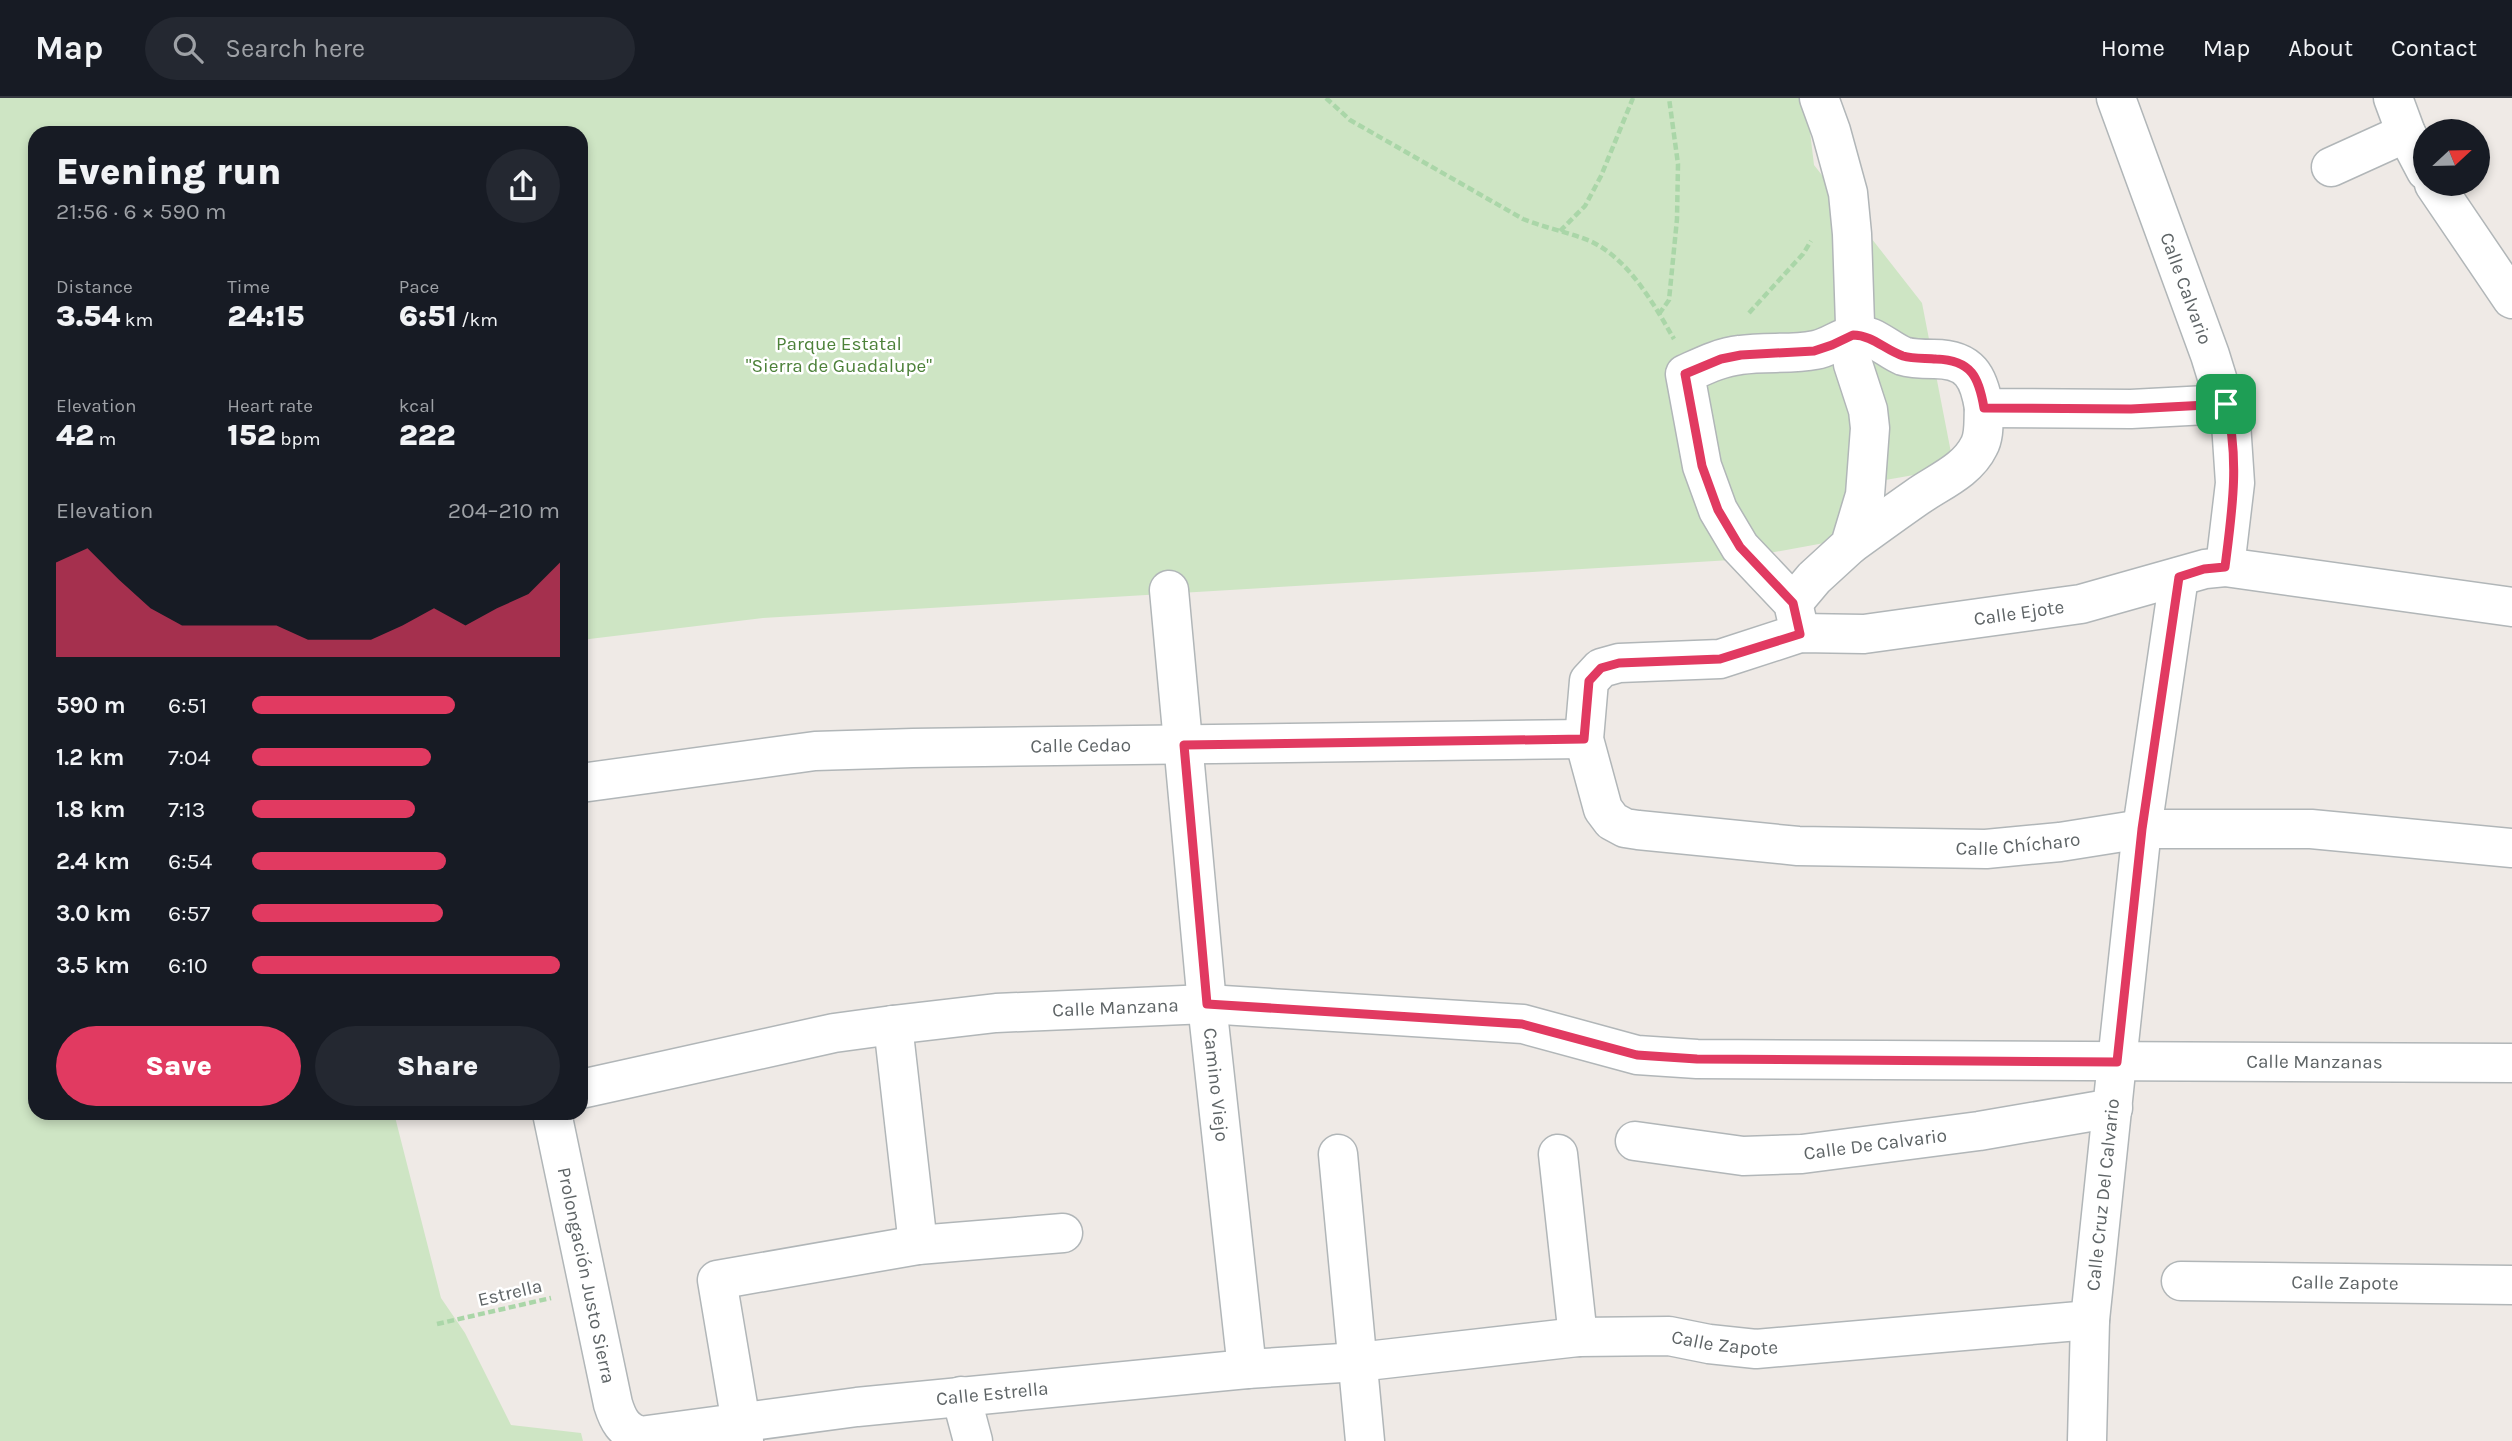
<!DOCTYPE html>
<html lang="en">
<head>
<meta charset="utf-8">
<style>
  body { margin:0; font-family:Karla,sans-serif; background:#242831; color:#f1f3f6; height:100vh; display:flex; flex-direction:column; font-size:26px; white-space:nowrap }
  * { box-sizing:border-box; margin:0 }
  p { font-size:23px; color:#9ea1a6 }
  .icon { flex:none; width:38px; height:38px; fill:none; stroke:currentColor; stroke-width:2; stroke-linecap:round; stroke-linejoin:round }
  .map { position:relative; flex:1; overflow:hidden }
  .sheet { position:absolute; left:28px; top:28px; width:560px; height:994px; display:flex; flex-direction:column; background:#171b24; border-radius:21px; box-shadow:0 4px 10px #0003 }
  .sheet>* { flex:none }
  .needle { width:46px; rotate:68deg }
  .tools { position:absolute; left:2413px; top:21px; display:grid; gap:14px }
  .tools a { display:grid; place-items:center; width:77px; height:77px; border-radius:50%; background:#171b24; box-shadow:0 4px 10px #0003; font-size:35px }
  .pin { position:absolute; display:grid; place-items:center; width:60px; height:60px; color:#fff; margin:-30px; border-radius:14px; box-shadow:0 4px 10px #0006 }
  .round { display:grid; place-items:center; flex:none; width:74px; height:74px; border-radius:37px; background:#242831 }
  .headline { display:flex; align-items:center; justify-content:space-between; height:119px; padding:0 28px }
  h1 { font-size:38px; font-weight:800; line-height:52px }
  .figures { display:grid; grid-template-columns:repeat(3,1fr); gap:10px; height:119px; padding:7px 28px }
  .figures div { display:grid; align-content:center }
  .figures b { font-size:30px; font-weight:800 }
  .figures small { font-size:19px; font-weight:400 }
  .figures p { font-size:19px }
  .chart { height:196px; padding:14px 28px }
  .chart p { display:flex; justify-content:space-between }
  .chart svg { width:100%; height:126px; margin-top:7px; fill:#e13a61; opacity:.7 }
  .action { display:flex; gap:14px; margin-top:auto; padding:14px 28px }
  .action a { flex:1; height:80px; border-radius:42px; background:#e13a61; color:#fff; font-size:28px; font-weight:800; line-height:80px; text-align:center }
  .action a+a { background:#242831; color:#f1f3f6 }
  ul { padding:0 28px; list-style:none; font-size:23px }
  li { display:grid; grid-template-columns:112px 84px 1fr; align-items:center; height:52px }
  li i { height:18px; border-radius:9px; background:#e13a61 }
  header { display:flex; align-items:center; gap:42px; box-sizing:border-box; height:98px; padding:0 35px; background:#171b24; border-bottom:2px solid #363941 }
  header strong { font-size:33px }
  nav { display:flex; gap:38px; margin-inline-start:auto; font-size:24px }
  .search { width:490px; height:63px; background:#242831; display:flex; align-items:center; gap:18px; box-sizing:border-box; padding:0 24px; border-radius:38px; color:#9ea1a6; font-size:26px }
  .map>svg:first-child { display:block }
</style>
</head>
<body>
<header>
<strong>Map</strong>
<div class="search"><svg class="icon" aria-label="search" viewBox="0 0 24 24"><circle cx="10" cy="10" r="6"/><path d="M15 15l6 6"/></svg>Search here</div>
<nav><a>Home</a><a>Map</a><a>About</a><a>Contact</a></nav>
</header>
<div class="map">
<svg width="2512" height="1343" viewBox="0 0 2512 1343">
  <rect width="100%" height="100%" fill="#efeae6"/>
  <path fill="#cee5c4" d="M 0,0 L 1806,0 L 1814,67 L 1922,205 L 1954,370 L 1851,388 L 1857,439 L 1731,462 L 763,520 L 581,542 L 581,35 L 35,35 L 35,1015 L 394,1015 L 441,1200 L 465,1235 L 511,1327 L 581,1335 L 583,1343 L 0,1343 Z"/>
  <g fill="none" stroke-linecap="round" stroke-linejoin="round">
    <g stroke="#b1b6b8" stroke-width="41">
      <g id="street">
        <path id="s1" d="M 2116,0 L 2210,257 L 2231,325 L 2235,385 L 2225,469"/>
        <path d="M 2393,0 L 2406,35 L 2426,73"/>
        <path d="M 2331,69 L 2406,35"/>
        <path d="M 2434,86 L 2512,201"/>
        <path d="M 1850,447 C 1872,431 1894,415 1917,399 C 1938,384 1967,373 1979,348 C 1985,337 1983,323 1984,310"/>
        <path id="s2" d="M 1169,492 L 1207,906 L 1247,1271"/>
        <path d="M 1793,505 L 1814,480 L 1850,447 L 1865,397 L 1870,330 L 1868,312 L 1853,266 L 1851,253 L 1855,226 L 1852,136 L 1848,95 L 1831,33 L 1819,0"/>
        <path id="s3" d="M 2512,509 L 2225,469 L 2205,471 L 2081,506 L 1864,536 L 1800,535 L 1720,561 L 1619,565 L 1601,570 L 1589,583 L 1584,641 L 1603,711 L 1612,723 L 1625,730 L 1638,732 L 1798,748 L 1986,751 L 2060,744 L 2142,731 L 2311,731 L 2512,750"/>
        <path d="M 1800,535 L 1793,505 L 1740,449 L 1718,412 L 1702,368 L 1685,276 C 1703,268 1721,259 1740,257 C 1765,253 1791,257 1815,252 C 1829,250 1841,239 1854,237 C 1871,234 1888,252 1903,258 C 1912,261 1924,261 1934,261 C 1970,261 1979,279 1984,310 L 2131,311 L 2226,306"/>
        <path id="s4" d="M 581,685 L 815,653 L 913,650 L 1584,641"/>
        <path d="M 893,927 L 918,1147"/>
        <path id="s5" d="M 581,991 L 834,935 L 893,927 L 996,915 L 1207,906 L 1523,926 L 1637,957 L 1697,961 L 2512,965"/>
        <path id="s6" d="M 552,1015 L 613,1306 C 618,1322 623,1332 640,1338 L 857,1309 L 1247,1271 L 1358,1264 L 1578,1239 L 1669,1238 L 1709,1246 L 1756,1251 L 2090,1222"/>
        <path id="s7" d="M 1635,1043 L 1743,1058 L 1802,1056 L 1979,1033 L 2113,1010"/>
        <path d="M 1338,1056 L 1365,1343"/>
        <path d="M 1558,1056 L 1578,1239"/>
        <path id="s8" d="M 2181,1183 L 2512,1187"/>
        <path d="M 961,1298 L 973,1343"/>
        <path d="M 744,1343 L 717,1182 L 918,1147 L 1063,1135"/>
        <path id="s9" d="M 2087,1343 L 2090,1222 L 2117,964 L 2142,731 L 2179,479"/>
      </g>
    </g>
    <g stroke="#aad6a8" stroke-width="4.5" stroke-dasharray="7 3.5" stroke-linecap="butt">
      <path d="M 1326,0 L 1350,22 L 1523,121 C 1545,130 1568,134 1590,143 C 1629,161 1653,205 1674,241"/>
      <path d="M 1560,133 L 1585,108 L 1601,78 L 1633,0"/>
      <path d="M 1749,215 L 1803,156 L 1811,143"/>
      <path d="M 1659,216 L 1669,202 L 1677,121 L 1678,66 L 1669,0"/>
      <path d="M 437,1226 L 551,1200"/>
    </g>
    <use href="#street" stroke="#fff" stroke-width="38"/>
  </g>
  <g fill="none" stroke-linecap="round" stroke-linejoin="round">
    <g stroke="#fff" stroke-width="14">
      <path id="route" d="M 1853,237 C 1872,237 1885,252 1903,258 C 1913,261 1926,260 1936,261 C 1972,262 1979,280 1984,310 L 2131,311 L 2226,306 C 2240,361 2232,414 2225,469 L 2204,471 L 2179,479 L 2142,731 L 2117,964 L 1697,961 L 1637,957 L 1522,926 L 1207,906 L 1184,647 L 1584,641 L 1589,583 L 1601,570 L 1619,565 L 1720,561 L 1800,536 L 1793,505 L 1740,449 L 1718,412 L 1702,368 L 1685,276 L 1721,261 L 1741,257 L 1814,253 L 1832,247 Z"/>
    </g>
    <use href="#route" stroke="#e13a61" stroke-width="9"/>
  </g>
  <g text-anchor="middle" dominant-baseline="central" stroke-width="5" stroke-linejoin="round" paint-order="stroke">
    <g font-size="19" fill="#5e6466" stroke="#fff">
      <text stroke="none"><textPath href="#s1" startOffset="203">Calle Calvario</textPath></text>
      <text transform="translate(2019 515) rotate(-8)">Calle Ejote</text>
      <text stroke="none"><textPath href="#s4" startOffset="502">Calle Cedao</textPath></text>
      <text stroke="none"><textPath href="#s3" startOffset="1498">Calle Chícharo</textPath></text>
      <text stroke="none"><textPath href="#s5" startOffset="542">Calle Manzana</textPath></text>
      <text stroke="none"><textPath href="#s5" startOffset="1746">Calle Manzanas</textPath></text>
      <text stroke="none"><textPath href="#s2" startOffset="497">Camino Viejo</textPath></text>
      <text stroke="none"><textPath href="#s7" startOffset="242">Calle De Calvario</textPath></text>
      <text stroke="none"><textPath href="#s9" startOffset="247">Calle Cruz Del Calvario</textPath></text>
      <text stroke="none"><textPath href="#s6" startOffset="166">Prolongación Justo Sierra</textPath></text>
      <text stroke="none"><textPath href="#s8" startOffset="164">Calle Zapote</textPath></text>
      <text transform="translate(510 1195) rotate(-13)">Estrella</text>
      <text stroke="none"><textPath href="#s6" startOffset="1432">Calle Zapote</textPath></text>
      <text stroke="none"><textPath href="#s6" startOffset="696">Calle Estrella</textPath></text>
    </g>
    <g font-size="19" fill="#4c8139" stroke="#fff">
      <text x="839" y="246">Parque Estatal<tspan x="839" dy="22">"Sierra de Guadalupe"</tspan></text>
    </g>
  </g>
</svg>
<div class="tools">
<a><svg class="needle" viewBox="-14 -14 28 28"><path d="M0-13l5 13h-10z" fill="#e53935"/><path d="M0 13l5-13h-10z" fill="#9ea1a6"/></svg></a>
</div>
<div class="pin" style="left:2226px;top:306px;background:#1e9e55"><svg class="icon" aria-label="arrive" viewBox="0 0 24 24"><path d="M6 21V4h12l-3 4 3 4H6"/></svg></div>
<section class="sheet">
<div class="headline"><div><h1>Evening run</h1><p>21:56 · 6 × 590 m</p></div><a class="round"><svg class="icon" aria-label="share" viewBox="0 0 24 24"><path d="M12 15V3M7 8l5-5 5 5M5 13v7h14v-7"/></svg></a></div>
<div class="figures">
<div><p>Distance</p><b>3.54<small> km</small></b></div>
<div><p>Time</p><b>24:15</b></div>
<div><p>Pace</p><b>6:51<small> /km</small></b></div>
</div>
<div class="figures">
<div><p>Elevation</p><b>42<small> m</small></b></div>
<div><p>Heart rate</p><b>152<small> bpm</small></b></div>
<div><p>kcal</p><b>222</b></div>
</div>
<div class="chart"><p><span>Elevation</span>204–210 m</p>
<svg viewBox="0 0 160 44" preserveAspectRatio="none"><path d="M0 44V11L10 6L20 17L30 27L40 33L50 33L60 33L70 33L80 38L90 38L100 38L110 33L120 27L130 33L140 27L150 22L160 11V44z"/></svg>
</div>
<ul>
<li><b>590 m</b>6:51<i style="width:66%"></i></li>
<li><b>1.2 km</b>7:04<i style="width:58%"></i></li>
<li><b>1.8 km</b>7:13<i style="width:53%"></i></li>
<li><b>2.4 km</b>6:54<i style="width:63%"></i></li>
<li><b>3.0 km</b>6:57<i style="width:62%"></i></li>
<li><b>3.5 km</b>6:10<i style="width:100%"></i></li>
</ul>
<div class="action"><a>Save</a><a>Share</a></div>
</section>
</div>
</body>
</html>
